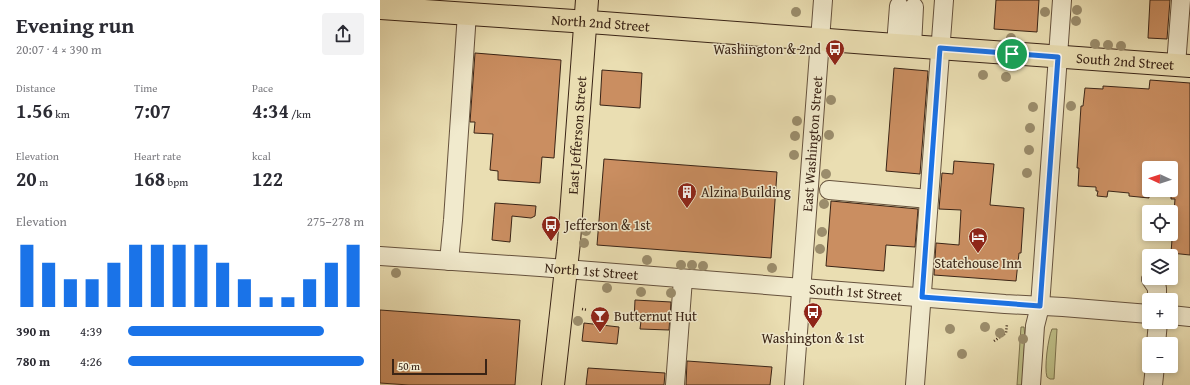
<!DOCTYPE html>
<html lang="en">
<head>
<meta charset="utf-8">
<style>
  body { margin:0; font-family:"Gentium Book Plus",serif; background:#f2f2f3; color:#2b2b33; height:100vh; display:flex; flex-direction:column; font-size:15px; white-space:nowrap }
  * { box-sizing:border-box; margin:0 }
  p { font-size:13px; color:#7c7c81 }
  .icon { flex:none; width:22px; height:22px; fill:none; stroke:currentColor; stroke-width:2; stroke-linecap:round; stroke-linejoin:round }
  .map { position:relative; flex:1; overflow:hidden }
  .details { display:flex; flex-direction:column; background:#fff; width:380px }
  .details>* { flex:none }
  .needle { width:26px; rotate:273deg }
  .buttons { position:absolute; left:762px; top:161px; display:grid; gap:8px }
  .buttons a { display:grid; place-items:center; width:36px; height:36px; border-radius:4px; background:#fff; box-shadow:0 2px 6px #0003; font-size:20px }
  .scale { position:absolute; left:12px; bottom:10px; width:95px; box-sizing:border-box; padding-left:4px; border:2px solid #3a2416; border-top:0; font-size:11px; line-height:14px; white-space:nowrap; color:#3a2416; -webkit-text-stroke:3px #f1eacd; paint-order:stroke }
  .pin { position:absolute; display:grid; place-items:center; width:34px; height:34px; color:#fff; margin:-17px; border:2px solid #fff; border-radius:50%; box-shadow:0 1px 4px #0007 }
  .round { display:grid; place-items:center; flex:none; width:42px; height:42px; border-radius:4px; background:#f2f2f3 }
  .head { display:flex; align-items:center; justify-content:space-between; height:68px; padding:0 16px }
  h1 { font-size:22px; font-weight:800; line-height:30px }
  .stats { display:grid; grid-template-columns:repeat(3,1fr); gap:6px; height:68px; padding:4px 16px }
  .stats div { display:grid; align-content:center }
  .stats b { font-size:20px; font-weight:800 }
  .stats small { font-size:11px; font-weight:400 }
  .stats p { font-size:11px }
  .chart { height:112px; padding:8px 16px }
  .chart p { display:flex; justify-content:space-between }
  .chart svg { width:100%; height:72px; margin-top:4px; stroke:#1a73e8; stroke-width:6 }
  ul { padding:0 16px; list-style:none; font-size:13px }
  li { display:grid; grid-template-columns:64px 48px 1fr; align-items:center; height:30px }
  li i { height:10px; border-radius:5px; background:#1a73e8 }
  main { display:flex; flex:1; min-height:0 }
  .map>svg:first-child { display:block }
</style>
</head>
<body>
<main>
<section class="details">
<div class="head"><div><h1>Evening run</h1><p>20:07 · 4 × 390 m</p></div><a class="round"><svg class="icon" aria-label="share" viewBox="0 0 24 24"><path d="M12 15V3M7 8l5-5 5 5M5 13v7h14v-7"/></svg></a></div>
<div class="stats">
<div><p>Distance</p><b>1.56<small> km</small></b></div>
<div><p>Time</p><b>7:07</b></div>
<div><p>Pace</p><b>4:34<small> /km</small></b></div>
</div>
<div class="stats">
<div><p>Elevation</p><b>20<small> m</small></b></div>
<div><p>Heart rate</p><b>168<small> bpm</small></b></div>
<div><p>kcal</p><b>122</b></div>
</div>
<div class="chart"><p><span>Elevation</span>275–278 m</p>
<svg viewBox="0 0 160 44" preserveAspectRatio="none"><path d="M5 44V6M15 44V17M25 44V27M35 44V27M45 44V17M55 44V6M65 44V6M75 44V6M85 44V6M95 44V17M105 44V27M115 44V38M125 44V38M135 44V27M145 44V17M155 44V6"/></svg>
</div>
<ul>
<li><b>390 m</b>4:39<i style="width:83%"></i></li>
<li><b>780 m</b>4:26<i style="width:100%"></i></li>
</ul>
</section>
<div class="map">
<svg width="810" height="385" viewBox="0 0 810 385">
  <rect width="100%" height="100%" fill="#eadeb2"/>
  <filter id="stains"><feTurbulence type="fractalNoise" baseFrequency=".005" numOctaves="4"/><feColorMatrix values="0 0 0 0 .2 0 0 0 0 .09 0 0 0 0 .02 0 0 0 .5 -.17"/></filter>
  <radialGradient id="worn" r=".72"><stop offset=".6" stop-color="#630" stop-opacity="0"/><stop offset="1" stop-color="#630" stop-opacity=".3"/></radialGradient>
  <g fill="#bebf87" stroke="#7c724e">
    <path d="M 641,327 L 644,327 L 645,338 L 642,385 L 637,385 Z"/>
    <path d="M 672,329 L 677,329 L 674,379 L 670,379 L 667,377 C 664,368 668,338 672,329 Z"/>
  </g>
  <g fill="#ca8e61" stroke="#3a2416">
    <path d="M 616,0 L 659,0 L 657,32 L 614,29 Z"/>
    <path d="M 770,0 L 790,0 L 787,39 L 768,38 Z"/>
    <path d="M 95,53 L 181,60 L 174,158 L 162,157 L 160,183 L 118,180 L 118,171 L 110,170 L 113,134 L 94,133 L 95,122 L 90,122 Z"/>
    <path d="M 514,68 L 548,71 L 540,174 L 506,171 Z"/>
    <path d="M 222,70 L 262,73 L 260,108 L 220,105 Z"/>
    <path d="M 770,80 L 810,83 L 810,255 L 791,253 L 795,199 L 791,199 L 791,168 L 769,168 L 769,198 L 749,196 L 749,193 L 728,191 L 727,197 L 717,196 L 718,191 L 716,191 L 716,187 L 698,186 L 699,168 L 697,168 L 701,106 L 703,106 L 705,88 L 723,89 L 723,86 L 769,89 Z"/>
    <path d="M 224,159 L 397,172 L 391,258 L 217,245 Z"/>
    <path d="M 574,161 L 614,164 L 610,205 L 644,208 L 641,253 L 639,253 L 636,281 L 554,275 L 556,243 L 579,245 L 581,210 L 559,209 L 562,173 L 573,174 Z"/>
    <path d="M 451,201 L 538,209 L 535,247 L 506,245 L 504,271 L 446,266 Z"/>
    <path d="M 115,203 L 156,206 L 155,216 L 151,218 L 132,216 L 130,242 L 112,240 Z"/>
    <path d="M 255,300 L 291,302 L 289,330 L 260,329 L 261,321 L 254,321 Z"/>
    <path d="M 0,310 L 140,320 L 135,385 L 29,385 L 0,383 Z"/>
    <path d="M 204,323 L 239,327 L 237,344 L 202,341 Z"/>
    <path d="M 307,361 L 392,367 L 390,385 L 306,385 Z"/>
    <path d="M 208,368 L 285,373 L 284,385 L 206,385 Z"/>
  </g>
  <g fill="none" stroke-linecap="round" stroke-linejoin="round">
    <g stroke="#66523d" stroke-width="20">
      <g id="minor">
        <path d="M 516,45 L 519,6"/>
        <path d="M 532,46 L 534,7"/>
        <path d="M 796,65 L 801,0"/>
        <path d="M 449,190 L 549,199"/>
        <path id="s1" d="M 0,256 L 160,267 L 625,304 L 683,307 L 769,314"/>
        <path d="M 69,261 L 73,220 L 87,13"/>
        <path d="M 771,279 L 777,288 L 777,300"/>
        <path d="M 791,315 L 810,317"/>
        <path d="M 776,344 L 778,322"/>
        <path d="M 295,385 L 303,279"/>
        <path id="s2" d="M 414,385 L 443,0"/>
        <path d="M 535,385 L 564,0"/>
        <path d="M 651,385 L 655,326 L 660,306 L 682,0"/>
        <path d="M 773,385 L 775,366"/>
      </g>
    </g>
    <g stroke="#3a2416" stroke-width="24">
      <g id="major">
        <path id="s3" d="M 0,8 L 223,23 L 488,43 L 810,66"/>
        <path id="s4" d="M 173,385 L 189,242 L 207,0"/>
      </g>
    </g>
    <g stroke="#3a2416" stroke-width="2.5" stroke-dasharray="1 2" stroke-linecap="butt">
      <path d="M 202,309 L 207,310"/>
      <path d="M 614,341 L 626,333 L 627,324"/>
    </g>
    <use href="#minor" stroke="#f1eacd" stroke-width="18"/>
    <use href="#major" stroke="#eadeb2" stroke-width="22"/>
  </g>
  <g fill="#9b8d6c">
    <circle cx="697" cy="10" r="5"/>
    <circle cx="416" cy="12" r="5"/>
    <circle cx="665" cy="12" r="5"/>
    <circle cx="696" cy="21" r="5"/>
    <circle cx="631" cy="38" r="5"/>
    <circle cx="715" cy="44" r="5"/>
    <circle cx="728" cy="45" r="5"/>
    <circle cx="741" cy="46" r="5"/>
    <circle cx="603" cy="75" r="5"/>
    <circle cx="626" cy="77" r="5"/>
    <circle cx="451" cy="100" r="5"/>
    <circle cx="691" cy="106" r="5"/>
    <circle cx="653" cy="107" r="5"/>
    <circle cx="417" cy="121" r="5"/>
    <circle cx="650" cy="128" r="5"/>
    <circle cx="449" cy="135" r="5"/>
    <circle cx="415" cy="136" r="5"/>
    <circle cx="649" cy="150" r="5"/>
    <circle cx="414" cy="155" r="5"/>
    <circle cx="647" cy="173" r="5"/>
    <circle cx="446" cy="174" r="5"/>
    <circle cx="444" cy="204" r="5"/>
    <circle cx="206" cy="231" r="5"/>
    <circle cx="442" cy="232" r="5"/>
    <circle cx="204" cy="243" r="5"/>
    <circle cx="440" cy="249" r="5"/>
    <circle cx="267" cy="260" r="5"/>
    <circle cx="301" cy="265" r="5"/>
    <circle cx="312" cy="265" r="5"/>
    <circle cx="323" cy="266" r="5"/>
    <circle cx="392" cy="268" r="5"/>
    <circle cx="16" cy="273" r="5"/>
    <circle cx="227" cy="288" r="5"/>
    <circle cx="261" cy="292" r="5"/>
    <circle cx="291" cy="293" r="5"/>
    <circle cx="198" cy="321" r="5"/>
    <circle cx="605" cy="327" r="5"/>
    <circle cx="570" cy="329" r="5"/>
    <circle cx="620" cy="333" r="5"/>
    <circle cx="643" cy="339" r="5"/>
    <circle cx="582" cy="354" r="5"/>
  </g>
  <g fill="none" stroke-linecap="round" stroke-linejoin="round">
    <g stroke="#fff" stroke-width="8">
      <path id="route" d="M 560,48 L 678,57 L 660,306 L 542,297 Z"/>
    </g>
    <use href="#route" stroke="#1a73e8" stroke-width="5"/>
  </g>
  <defs>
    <g id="bus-pin" transform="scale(1)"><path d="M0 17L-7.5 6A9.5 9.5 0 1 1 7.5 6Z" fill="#8f2418" stroke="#f1eacd"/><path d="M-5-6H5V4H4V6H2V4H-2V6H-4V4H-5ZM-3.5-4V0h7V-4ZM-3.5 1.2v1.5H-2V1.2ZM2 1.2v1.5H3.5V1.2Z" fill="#fff"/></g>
    <g id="building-pin" transform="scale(1)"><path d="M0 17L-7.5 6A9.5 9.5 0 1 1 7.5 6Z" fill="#8f2418" stroke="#f1eacd"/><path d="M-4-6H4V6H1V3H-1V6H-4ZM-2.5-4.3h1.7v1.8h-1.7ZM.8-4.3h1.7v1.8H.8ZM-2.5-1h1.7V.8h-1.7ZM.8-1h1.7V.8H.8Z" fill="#fff"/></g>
    <g id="hotel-pin" transform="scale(1)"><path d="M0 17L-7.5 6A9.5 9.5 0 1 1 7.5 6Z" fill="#8f2418" stroke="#f1eacd"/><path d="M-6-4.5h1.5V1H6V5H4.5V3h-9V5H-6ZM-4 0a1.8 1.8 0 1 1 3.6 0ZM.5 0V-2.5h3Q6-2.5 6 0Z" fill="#fff"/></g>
    <g id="bar-pin" transform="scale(1)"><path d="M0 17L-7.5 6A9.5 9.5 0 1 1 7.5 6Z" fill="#8f2418" stroke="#f1eacd"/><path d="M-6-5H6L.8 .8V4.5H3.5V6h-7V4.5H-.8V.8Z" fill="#fff"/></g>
  </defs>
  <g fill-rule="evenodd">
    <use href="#bus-pin" x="455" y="49"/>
    <use href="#building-pin" x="307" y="192"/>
    <use href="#bus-pin" x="171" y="225"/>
    <use href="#hotel-pin" x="598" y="237"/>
    <use href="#bus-pin" x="433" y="312"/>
    <use href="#bar-pin" x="220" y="316"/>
  </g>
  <g text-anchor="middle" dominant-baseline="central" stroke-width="3" stroke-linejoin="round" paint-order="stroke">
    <g font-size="14" fill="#3a2416" stroke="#f1eacd">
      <text stroke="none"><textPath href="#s3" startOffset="221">North 2nd Street</textPath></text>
      <text stroke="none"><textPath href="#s3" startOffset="747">South 2nd Street</textPath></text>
      <text stroke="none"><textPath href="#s4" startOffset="251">East Jefferson Street</textPath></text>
      <text stroke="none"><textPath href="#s2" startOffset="242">East Washington Street</textPath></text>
      <text stroke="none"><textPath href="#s1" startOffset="212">North 1st Street</textPath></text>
      <text stroke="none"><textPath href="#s1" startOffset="477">South 1st Street</textPath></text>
    </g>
    <g font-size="14" fill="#3a2416" stroke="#f1eacd" text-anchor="start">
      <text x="441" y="49" text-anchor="end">Washington &amp; 2nd</text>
      <text x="321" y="192">Alzina Building</text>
      <text x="185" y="225">Jefferson &amp; 1st</text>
      <text x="598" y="263" text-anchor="middle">Statehouse Inn</text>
      <text x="234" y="316">Butternut Hut</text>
      <text x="433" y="338" text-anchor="middle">Washington &amp; 1st</text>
    </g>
  </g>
  <rect width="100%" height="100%" filter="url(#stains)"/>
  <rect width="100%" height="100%" fill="url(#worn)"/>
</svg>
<div class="buttons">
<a><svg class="needle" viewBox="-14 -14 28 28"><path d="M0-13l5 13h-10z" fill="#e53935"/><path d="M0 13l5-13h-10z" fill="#7c7c81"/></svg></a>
<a><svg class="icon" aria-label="locate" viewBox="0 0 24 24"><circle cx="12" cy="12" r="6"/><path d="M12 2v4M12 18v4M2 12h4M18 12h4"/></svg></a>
<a><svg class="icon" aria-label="layers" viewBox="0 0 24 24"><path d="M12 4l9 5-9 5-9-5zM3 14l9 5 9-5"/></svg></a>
<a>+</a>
<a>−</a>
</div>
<div class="scale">50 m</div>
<div class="pin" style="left:632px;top:54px;background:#1e9e55"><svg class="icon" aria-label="arrive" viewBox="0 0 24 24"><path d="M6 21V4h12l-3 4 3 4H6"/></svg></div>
</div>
</main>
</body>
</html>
